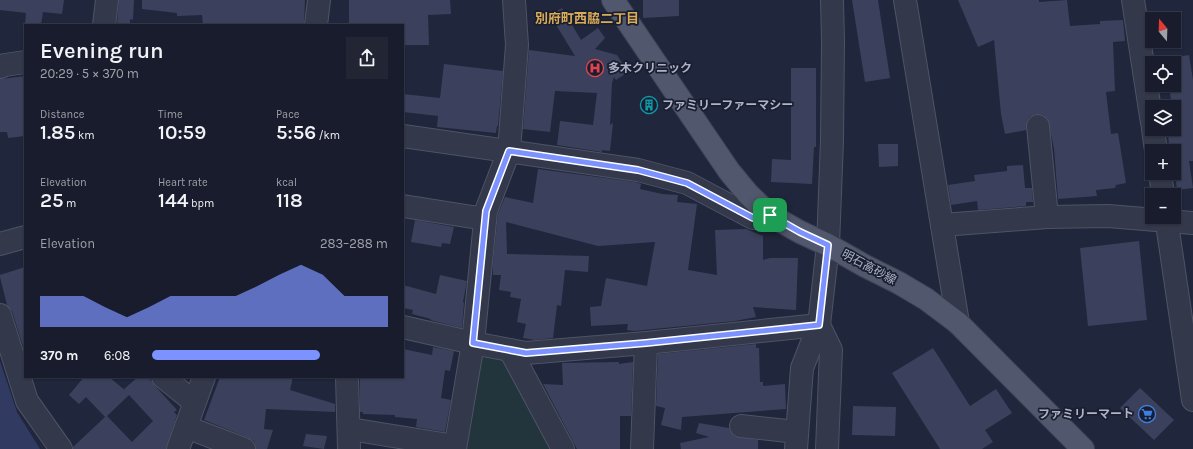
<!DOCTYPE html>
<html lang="en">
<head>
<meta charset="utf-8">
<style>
  body { margin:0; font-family:Karla,"Noto Sans JP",sans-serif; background:#212534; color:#f1f3f6; height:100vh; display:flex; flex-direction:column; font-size:15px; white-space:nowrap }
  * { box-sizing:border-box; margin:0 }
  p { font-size:13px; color:#9fa1a9 }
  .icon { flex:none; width:22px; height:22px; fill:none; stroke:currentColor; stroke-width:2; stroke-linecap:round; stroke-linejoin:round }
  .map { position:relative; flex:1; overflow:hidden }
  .sheet { position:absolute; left:24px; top:24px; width:380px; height:354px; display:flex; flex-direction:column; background:#181c2c; border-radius:0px; box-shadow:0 1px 3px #0004,0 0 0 1px #363a48 }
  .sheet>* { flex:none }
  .needle { width:26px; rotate:341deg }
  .buttons { position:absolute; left:1145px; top:12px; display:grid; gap:8px }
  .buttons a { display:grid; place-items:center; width:36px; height:36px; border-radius:0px; background:#181c2c; box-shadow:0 1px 3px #0004,0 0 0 1px #363a48; font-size:20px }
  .pin { position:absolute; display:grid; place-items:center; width:34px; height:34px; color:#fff; margin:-17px; border-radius:8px; box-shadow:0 2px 6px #0006 }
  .round { display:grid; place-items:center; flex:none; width:42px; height:42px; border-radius:0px; background:#212534 }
  .headline { display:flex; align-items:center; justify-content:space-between; height:68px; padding:0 16px }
  h1 { font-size:22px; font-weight:600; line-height:30px }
  .metrics { display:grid; grid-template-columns:repeat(3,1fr); gap:6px; height:68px; padding:4px 16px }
  .metrics div { display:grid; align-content:center }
  .metrics b { font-size:20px; font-weight:600 }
  .metrics small { font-size:11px; font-weight:400 }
  .metrics p { font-size:11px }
  .chart { height:112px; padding:8px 16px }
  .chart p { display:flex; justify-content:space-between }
  .chart svg { width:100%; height:72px; margin-top:4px; fill:#7c93ff; opacity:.7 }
  ul { padding:0 16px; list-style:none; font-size:13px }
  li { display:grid; grid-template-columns:64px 48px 1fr; align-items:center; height:30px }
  li i { height:10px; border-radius:5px; background:#7c93ff }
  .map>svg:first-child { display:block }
</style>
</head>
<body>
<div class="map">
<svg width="1193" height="449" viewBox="0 0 1193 449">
  <rect width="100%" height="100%" fill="#20263b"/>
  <path fill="#22343c" d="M 488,354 L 512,358 L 558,449 L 465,449 L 480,359 Z"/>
  <path fill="#313a61" d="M 0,361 L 17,412 L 40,449 L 0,449 Z"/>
  <g fill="#3b415c" fill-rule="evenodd">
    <path d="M 0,0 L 64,0 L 62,14 L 43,12 L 41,25 L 25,25 L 26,13 L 0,10 Z"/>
    <path d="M 119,0 L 134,0 L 133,20 L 130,19 L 130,25 L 117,25 Z"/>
    <path d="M 142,0 L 305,0 L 304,24 L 203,25 L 202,15 L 177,16 L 177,13 L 142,9 Z"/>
    <path d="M 349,0 L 450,0 L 451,14 L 428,15 L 429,45 L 403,45 L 403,25 L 349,25 Z"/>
    <path d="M 643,0 L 679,0 L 679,16 L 643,18 Z"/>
    <path d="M 852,0 L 878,0 L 890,78 L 865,82 Z"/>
    <path d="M 958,0 L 1039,0 L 1039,2 L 1067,0 L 1070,26 L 1100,24 L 1100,21 L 1123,20 L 1125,41 L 1113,42 L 1115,91 L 1106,92 L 1111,134 L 1118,133 L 1126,183 L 1116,185 L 1115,188 L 1096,190 L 1097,196 L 1058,199 L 1054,149 L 1048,119 L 1043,115 L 1036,114 L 1030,116 L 1027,121 L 1026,130 L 1005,134 L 1001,114 L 994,40 L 978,47 Z"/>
    <path d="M 562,8 L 581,40 L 598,28 L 605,38 L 595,49 L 617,55 L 628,72 L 616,80 L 614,77 L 612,83 L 610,125 L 613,123 L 610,151 L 602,150 L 602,152 L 557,145 L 560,121 L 593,125 L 597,93 L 555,91 L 550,132 L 523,129 L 529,50 L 575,56 L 550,15 Z"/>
    <path d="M 1189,55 L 1193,80 L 1193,161 L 1189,161 L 1193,188 L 1177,190 L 1174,165 L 1174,151 L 1170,151 L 1167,129 L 1174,128 L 1174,107 L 1172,107 L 1169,85 L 1174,85 L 1174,63 L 1170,63 L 1170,58 Z"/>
    <path d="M 444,64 L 503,71 L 498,126 L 497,126 L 496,133 L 437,127 L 438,116 L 403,112 L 403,94 L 440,98 Z"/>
    <path d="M 791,68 L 816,68 L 816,147 L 814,147 L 812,184 L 771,182 L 772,159 L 791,160 Z"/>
    <path d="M 25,76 L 25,136 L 8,138 L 7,132 L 0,132 L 0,79 Z"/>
    <path d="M 878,144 L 898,144 L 898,166 L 879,167 Z"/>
    <path d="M 1023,165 L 1025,188 L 1032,188 L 1033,202 L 1026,202 L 1026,206 L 978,210 L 977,201 L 951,205 L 948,185 L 975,181 L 974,175 L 1007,171 L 1007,166 Z"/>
    <path d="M 538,169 L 635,182 L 641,184 L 640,189 L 662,194 L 678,195 L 677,202 L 697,204 L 688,270 L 717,275 L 715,230 L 746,229 L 763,236 L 763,260 L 770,258 L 798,258 L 796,310 L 753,307 L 756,317 L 735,321 L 634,331 L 627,330 L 628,324 L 591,326 L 590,307 L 601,306 L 606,278 L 647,286 L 655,242 L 598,246 L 506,222 L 507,254 L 589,256 L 588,272 L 565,270 L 561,306 L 557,305 L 553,338 L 535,340 L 523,338 L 526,324 L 517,322 L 521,299 L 510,297 L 511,292 L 499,290 L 501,275 L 493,275 L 493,263 L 498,214 L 505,197 L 533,203 Z"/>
    <path d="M 415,220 L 454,227 L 450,244 L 442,243 L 441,247 L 411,242 Z"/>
    <path d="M 1139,241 L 1147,320 L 1088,326 L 1080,248 Z"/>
    <path d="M 25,267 L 25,353 L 12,311 L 7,305 L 0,277 L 0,275 Z"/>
    <path d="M 440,275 L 467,281 L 463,302 L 464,303 L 462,328 L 430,320 L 431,319 L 412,314 L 413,310 L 403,308 L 403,285 L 436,294 Z"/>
    <path d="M 756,344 L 756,348 L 759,348 L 760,382 L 763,382 L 763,386 L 785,384 L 786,409 L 682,417 L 681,430 L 661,425 L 665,408 L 656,406 L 658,354 Z"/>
    <path d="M 433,347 L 454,351 L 450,371 L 445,370 L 441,398 L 451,400 L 445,432 L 416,427 L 417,419 L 395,417 L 395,415 L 363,414 L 363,412 L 360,412 L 360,377 L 403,377 L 403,349 L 432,355 Z"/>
    <path d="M 933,348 L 970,406 L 996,389 L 1012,413 L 985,430 L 993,442 L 982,449 L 940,449 L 892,373 Z"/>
    <path d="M 619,362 L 619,364 L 633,362 L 631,416 L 620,416 L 620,449 L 577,449 L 543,384 L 563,385 L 562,363 Z"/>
    <path d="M 84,377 L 109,377 L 126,391 L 124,389 L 138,377 L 148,377 L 155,386 L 177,410 L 174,412 L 177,415 L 166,449 L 73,449 L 73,447 L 105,417 L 86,397 L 79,404 L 69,395 ZM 129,395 L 153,421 L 132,442 L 107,416 Z"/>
    <path d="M 220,377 L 293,377 L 290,390 L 335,404 L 335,412 L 266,409 L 264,429 L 273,430 L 267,449 L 256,449 L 254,441 L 249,438 L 204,420 Z"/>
    <path d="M 1140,388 L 1174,420 L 1154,440 L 1120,408 Z"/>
    <path d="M 853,406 L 896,407 L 895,436 L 852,435 Z"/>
    <path d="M 699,423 L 729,428 L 734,436 L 758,440 L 758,449 L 681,449 L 680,443 L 709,437 L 696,433 Z"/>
    <path d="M 306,434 L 327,436 L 324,449 L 303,446 Z"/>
  </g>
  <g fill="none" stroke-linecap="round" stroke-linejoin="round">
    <g stroke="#4e5366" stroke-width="24">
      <g id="minor">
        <path d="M 905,0 L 958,323"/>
        <path d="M 1133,0 L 1152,123"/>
        <path d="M 104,25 L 107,0"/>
        <path d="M 316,25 L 319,0"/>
        <path d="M 0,67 L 5,65 L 25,62"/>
        <path d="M 1038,126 L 1047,217"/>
        <path d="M 1153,129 L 1156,151"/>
        <path d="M 403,136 L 638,170 L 687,183 L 753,218 L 770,215"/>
        <path d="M 1160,173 L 1163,195"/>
        <path d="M 403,206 L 485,219"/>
        <path d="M 1166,217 L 1193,400"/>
        <path d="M 942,225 L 1047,217 L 1108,216 L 1193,223"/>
        <path d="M 0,244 L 25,237"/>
        <path d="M 0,315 L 27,401 L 61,449"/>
        <path d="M 819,325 L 831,350 L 827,449"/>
        <path d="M 403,327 L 473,343 L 526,353 L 646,343 L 819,325"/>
        <path d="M 510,350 L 563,449"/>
        <path d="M 163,377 L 194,402"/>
        <path d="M 347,377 L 349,449"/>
        <path d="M 741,426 L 797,432"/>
        <path d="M 186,427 L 244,449"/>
        <path d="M 350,429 L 455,446"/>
        <path d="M 178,449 L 204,377"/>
        <path d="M 455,449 L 473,343 L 486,211 L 509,151 L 517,45 L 514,0"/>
        <path d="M 642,449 L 646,343"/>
        <path d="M 796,449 L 802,368 L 819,325 L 828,245 L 832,140 L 833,42 L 832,0"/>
      </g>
    </g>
    <g stroke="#3d4255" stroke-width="24">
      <path id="major" d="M 613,0 L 729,171 L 748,194 L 770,215 L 800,232 L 828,245 L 865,266 L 899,283 L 926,299 L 958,323 L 1083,449"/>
    </g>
    <use href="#minor" stroke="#34384b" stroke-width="22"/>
    <use href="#major" stroke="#51576c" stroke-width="22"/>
  </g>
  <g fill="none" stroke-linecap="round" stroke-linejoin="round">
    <g stroke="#fff" stroke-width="8">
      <path id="route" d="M 509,151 L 638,170 L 687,183 L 753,218 L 770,215 L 800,232 L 828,245 L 819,325 L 646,343 L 526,353 L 473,343 L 486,211 Z"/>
    </g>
    <use href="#route" stroke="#7c93ff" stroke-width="5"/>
  </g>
  <defs>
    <g id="hospital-ring" transform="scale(0.9)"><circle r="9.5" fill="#191e30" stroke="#e0444e" stroke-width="1.5"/><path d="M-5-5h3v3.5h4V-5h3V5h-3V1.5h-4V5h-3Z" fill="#e0444e"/></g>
    <g id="building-ring" transform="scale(0.9)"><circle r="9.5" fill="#191e30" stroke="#0f9aa8" stroke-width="1.5"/><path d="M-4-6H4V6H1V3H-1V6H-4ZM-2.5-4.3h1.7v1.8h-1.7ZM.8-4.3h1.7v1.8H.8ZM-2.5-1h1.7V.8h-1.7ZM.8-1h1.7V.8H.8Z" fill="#0f9aa8"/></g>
    <g id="supermarket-ring" transform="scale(0.9)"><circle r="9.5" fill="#191e30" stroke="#3f7fe0" stroke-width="1.5"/><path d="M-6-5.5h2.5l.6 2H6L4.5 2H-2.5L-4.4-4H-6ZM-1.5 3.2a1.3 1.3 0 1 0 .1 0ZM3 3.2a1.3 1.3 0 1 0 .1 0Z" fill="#3f7fe0"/></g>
  </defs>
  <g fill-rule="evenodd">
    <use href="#hospital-ring" x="595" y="68"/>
    <use href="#building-ring" x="649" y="105"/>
    <use href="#supermarket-ring" x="1147" y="414"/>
  </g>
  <g text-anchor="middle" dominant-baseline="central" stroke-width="3.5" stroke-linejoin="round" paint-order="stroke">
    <g font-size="12" font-weight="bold" fill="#aeb3c8" stroke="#191e30" text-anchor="start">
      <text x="608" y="68">多木クリニック</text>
      <text x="662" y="105">ファミリーファーマシー</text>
      <text x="1134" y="414" text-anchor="end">ファミリーマート</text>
    </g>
    <g font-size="12" fill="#aeb3c8" stroke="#191e30">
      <text transform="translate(869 267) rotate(28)">明石高砂線</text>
    </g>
    <g font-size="13" font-weight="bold" fill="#dbac56" stroke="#191e30">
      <text x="587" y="18">別府町西脇二丁目</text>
    </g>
  </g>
</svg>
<div class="buttons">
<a><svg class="needle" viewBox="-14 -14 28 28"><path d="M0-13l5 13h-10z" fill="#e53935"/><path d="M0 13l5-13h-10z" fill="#9fa1a9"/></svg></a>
<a><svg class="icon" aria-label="locate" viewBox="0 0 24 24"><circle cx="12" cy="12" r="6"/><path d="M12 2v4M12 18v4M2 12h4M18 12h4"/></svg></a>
<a><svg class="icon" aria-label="layers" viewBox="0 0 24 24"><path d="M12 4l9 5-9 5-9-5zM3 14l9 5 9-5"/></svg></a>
<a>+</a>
<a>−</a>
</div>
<div class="pin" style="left:770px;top:215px;background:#1e9e55"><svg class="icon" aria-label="arrive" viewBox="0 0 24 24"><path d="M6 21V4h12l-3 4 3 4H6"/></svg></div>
<section class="sheet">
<div class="headline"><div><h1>Evening run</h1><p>20:29 · 5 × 370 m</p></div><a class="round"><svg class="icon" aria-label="share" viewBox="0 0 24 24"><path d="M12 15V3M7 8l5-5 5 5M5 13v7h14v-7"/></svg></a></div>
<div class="metrics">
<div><p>Distance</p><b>1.85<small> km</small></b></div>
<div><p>Time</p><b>10:59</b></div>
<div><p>Pace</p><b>5:56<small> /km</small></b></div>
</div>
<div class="metrics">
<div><p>Elevation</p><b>25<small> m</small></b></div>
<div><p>Heart rate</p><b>144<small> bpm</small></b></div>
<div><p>kcal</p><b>118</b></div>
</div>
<div class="chart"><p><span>Elevation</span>283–288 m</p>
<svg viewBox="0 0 160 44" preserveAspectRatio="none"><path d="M0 44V25L10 25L20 25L30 32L40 38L50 32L60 25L70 25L80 25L90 25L100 19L110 12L120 6L130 12L140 25L150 25L160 25V44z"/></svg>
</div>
<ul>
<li><b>370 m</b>6:08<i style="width:71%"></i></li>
</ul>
</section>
</div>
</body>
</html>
